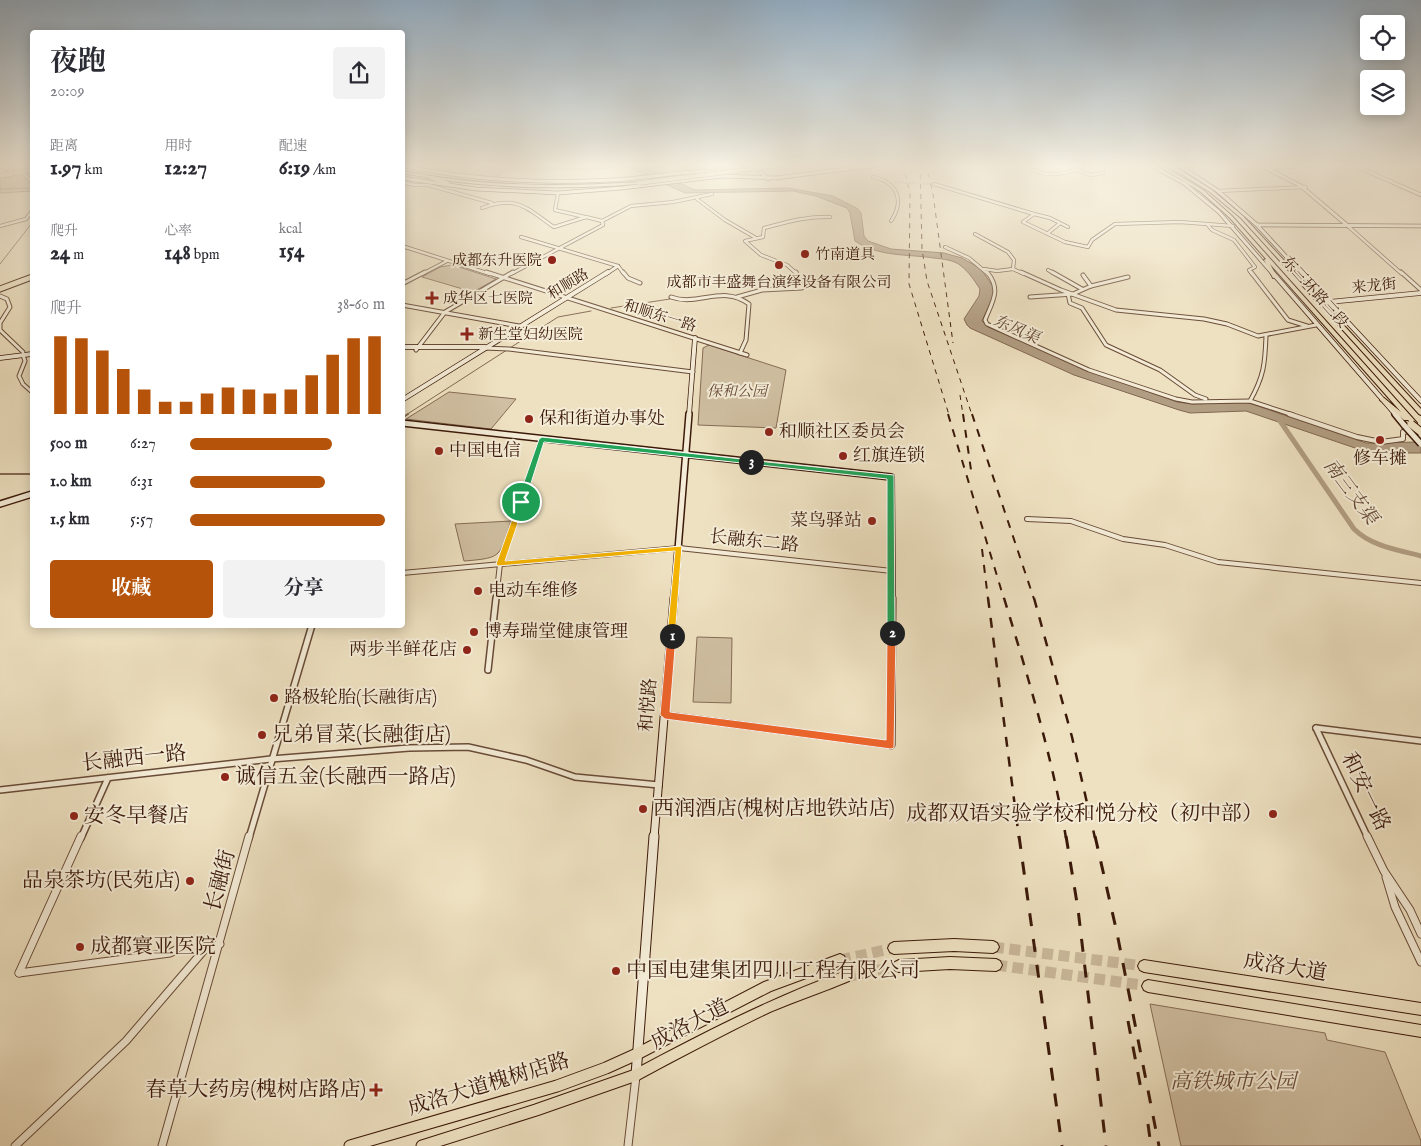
<!DOCTYPE html>
<html lang="zh">
<head>
<meta charset="utf-8">
<style>
  body { margin:0; font-family:"IM FELL English","Noto Serif SC",serif; background:#f2f2f3; color:#2b2b33; height:100vh; display:flex; flex-direction:column; font-size:19px; white-space:nowrap }
  * { box-sizing:border-box; margin:0 }
  p { font-size:16px; color:#7c7c81 }
  .icon { flex:none; width:28px; height:28px; fill:none; stroke:currentColor; stroke-width:2; stroke-linecap:round; stroke-linejoin:round }
  .map { position:relative; flex:1; overflow:hidden }
  .sheet { position:absolute; left:30px; top:30px; width:375px; height:598px; display:flex; flex-direction:column; background:#fff; border-radius:5px; box-shadow:0 2px 12px #0003 }
  .sheet>* { flex:none }
  .controls { position:absolute; left:1360px; top:15px; display:grid; gap:10px }
  .controls a { display:grid; place-items:center; width:45px; height:45px; border-radius:5px; background:#fff; box-shadow:0 2px 12px #0003; font-size:25px }
  .pin { position:absolute; display:grid; place-items:center; width:42px; height:42px; color:#fff; margin:-21px; border:2px solid #fff; border-radius:50%; box-shadow:0 1px 5px #0007 }
  .km { position:absolute; width:25px; height:25px; margin:-12px; border-radius:50%; background:#222; color:#fff; font-size:14px; line-height:25px; text-align:center }
  .round { display:grid; place-items:center; flex:none; width:52px; height:52px; border-radius:5px; background:#f2f2f3 }
  .overview { display:flex; align-items:center; justify-content:space-between; height:85px; padding:0 20px }
  h1 { font-size:28px; font-weight:700; line-height:38px }
  .stats { display:grid; grid-template-columns:repeat(3,1fr); gap:8px; height:85px; padding:5px 20px }
  .stats div { display:grid; align-content:center }
  .stats b { font-size:21px; font-weight:700 }
  .stats small { font-size:14px; font-weight:400 }
  .stats p { font-size:14px }
  .chart { height:140px; padding:10px 20px }
  .chart p { display:flex; justify-content:space-between }
  .chart svg { width:100%; height:90px; margin-top:5px; stroke:#b45309; stroke-width:6 }
  .action { display:flex; gap:10px; margin-top:auto; padding:10px 20px }
  .action a { flex:1; height:58px; border-radius:5px; background:#b45309; color:#fff; font-size:20px; font-weight:700; line-height:58px; text-align:center }
  .action a+a { background:#f2f2f3; color:#2b2b33 }
  ul { padding:0 20px; list-style:none; font-size:16px }
  li { display:grid; grid-template-columns:80px 60px 1fr; align-items:center; height:38px }
  li i { height:12px; border-radius:6px; background:#b45309 }
  .map>svg:first-child { display:block }
</style>
</head>
<body>
<div class="map">
<svg width="1421" height="1146" viewBox="0 0 1421 1146">
  <rect width="100%" height="100%" fill="#eee1c1"/>
  <filter id="stains"><feTurbulence type="fractalNoise" baseFrequency=".004" numOctaves="4"/><feColorMatrix values="0 0 0 0 .2 0 0 0 0 .09 0 0 0 0 .02 0 0 0 .5 -.17"/></filter>
  <radialGradient id="worn" r=".72"><stop offset=".6" stop-color="#630" stop-opacity="0"/><stop offset="1" stop-color="#630" stop-opacity=".3"/></radialGradient>
  <g fill="#d0bfa2" stroke="#866c56">
    <path d="M 451,164 L 704,164 L 706,169 L 658,174 L 637,164 L 599,169 L 507,169 L 497,178 L 467,175 L 436,169 Z"/>
    <path d="M 32,172 L 32,191 L 0,193 L 0,178 Z"/>
    <path d="M 452,265 L 453,265 L 496,279 L 473,292 L 422,277 L 440,267 Z"/>
    <path d="M 709,345 L 786,370 L 776,428 L 698,425 L 703,348 Z"/>
    <path d="M 449,392 L 516,399 L 491,429 L 406,419 Z"/>
    <path d="M 511,521 C 499,556 504,558 464,561 L 455,524 Z"/>
    <path d="M 697,637 L 732,638 L 731,703 L 693,702 Z"/>
    <path d="M 1150,1004 L 1325,1033 L 1327,1040 L 1385,1052 L 1421,1141 L 1421,1146 L 1181,1146 Z"/>
  </g>
  <path fill="#b19d82" stroke="#826852" d="M 621,164 L 636,164 L 695,190 L 788,188 L 833,196 L 858,209 L 861,213 L 864,236 L 868,241 L 891,249 L 944,253 L 962,258 L 981,269 L 994,288 L 993,297 L 982,321 L 988,327 L 1090,371 L 1177,402 L 1193,404 L 1246,402 L 1366,443 L 1421,442 L 1421,453 L 1386,453 L 1361,450 L 1246,411 L 1190,413 L 1179,410 L 1074,375 L 970,328 L 967,325 L 964,319 L 979,296 L 980,289 C 974,280 969,272 960,265 C 953,260 943,259 934,258 C 907,254 879,257 855,241 L 850,213 L 847,208 L 816,196 L 793,191 L 685,193 Z"/>
  <g fill="none" stroke-linecap="round" stroke-linejoin="round">
    <g stroke="#826852" stroke-width="1">
      <path d="M 31,174 L 32,176"/>
      <path d="M 0,189 L 32,188"/>
      <path d="M 0,264 L 32,223"/>
      <path d="M 611,308 L 670,299"/>
      <path d="M 406,415 L 558,317 L 591,311"/>
    </g>
    <g stroke="#826852" stroke-width="2">
      <path d="M 402,418 L 408,414"/>
      <path d="M 0,474 L 32,474"/>
    </g>
    <path stroke="#b19d82" stroke-width="5" d="M 1278,418 L 1354,529 C 1371,546 1398,550 1421,556"/>
    <path stroke="#cab99c" stroke-width="2.5" stroke-dasharray="2.5 1" stroke-linecap="butt" d="M 894,182 L 934,184"/>
    <g stroke="#cab99c" stroke-width="3" stroke-dasharray="3 1" stroke-linecap="butt">
      <path d="M 409,176 L 422,171"/>
      <path d="M 558,193 L 562,182"/>
    </g>
    <g stroke="#cab99c" stroke-width="11" stroke-dasharray="11 5.5" stroke-linecap="butt">
      <path d="M 993,947 L 1144,966"/>
      <path d="M 840,960 L 894,948"/>
      <path d="M 996,965 L 1148,986"/>
      <path d="M 845,977 L 899,966"/>
    </g>
    <g stroke="#684b37" stroke-width="4">
      <g id="street-far4">
        <path d="M 752,165 L 760,164"/>
        <path d="M 1033,170 C 1053,179 1071,172 1090,164"/>
        <path d="M 1075,170 L 1092,175 L 1103,173"/>
        <path d="M 23,173 L 32,182"/>
        <path d="M 873,177 C 897,182 905,200 891,221"/>
        <path d="M 402,182 L 414,185 L 428,185 L 492,203"/>
        <path d="M 934,184 L 1034,214 L 1023,222 L 1065,242 L 1088,247 L 1092,240 L 1115,224 L 1180,222 L 1233,226"/>
        <path d="M 1218,191 L 1306,187"/>
        <path d="M 558,193 L 555,210 L 585,217"/>
        <path d="M 698,197 L 697,199 L 725,220 L 756,238"/>
        <path d="M 482,208 C 518,195 526,208 554,227 L 586,217 L 602,221 L 631,206 L 673,202 L 712,194"/>
        <path d="M 1034,214 L 1050,218 L 1068,227"/>
        <path d="M 1207,224 L 1212,230 L 1234,240 L 1255,267 L 1249,270 L 1252,274"/>
        <path d="M 0,226 L 26,219 L 32,211"/>
        <path d="M 1349,227 L 1402,274"/>
        <path d="M 1048,233 L 1059,224"/>
        <path d="M 975,234 L 1008,252 L 1014,260 L 1013,269 L 1024,274"/>
        <path d="M 521,237 L 618,266 L 624,274"/>
        <path d="M 402,246 L 490,274"/>
        <path d="M 945,247 L 969,258 L 988,274"/>
        <path d="M 984,269 L 997,271 L 1013,269"/>
        <path d="M 1048,270 L 1055,274"/>
        <path d="M 422,274 L 447,261"/>
        <path d="M 511,274 L 603,225 L 602,221"/>
        <path d="M 797,274 L 787,265 L 761,255 L 745,241 L 763,237 L 764,228 C 787,222 806,216 830,217"/>
      </g>
    </g>
    <g stroke="#684b37" stroke-width="5">
      <g id="street-far3">
        <path d="M 486,272 L 747,355"/>
        <path d="M 623,272 L 628,278 L 640,283"/>
        <path d="M 987,272 C 1002,290 992,302 985,320 L 987,324 L 1089,370 L 1176,399 L 1192,402 L 1250,401 L 1293,415"/>
        <path d="M 1021,272 L 1061,290 L 1116,310 L 1204,319 L 1227,324 L 1258,336 L 1316,325"/>
        <path d="M 1052,272 L 1082,289"/>
        <path d="M 1251,272 L 1288,320 L 1307,326"/>
        <path d="M 1401,272 L 1421,290"/>
        <path d="M 1083,275 L 1091,286"/>
        <path d="M 402,284 L 425,272"/>
        <path d="M 1068,294 L 1070,303 L 1082,308 L 1106,345 L 1160,370 L 1195,395 L 1206,399"/>
        <path d="M 0,296 L 7,299 L 10,307 L 0,323 L 0,330 L 23,352"/>
        <path d="M 671,297 C 699,307 722,284 749,304 L 746,340 L 740,353"/>
        <path d="M 737,297 L 762,290 L 802,288 L 796,272"/>
        <path d="M 1030,297 L 1073,294 L 1091,286 L 1128,277"/>
        <path d="M 402,305 L 519,326"/>
        <path d="M 484,348 L 509,349 L 693,372"/>
        <path d="M 416,350 L 445,312 L 513,272"/>
        <path d="M 23,355 L 25,361 L 19,376 L 23,384 L 32,392"/>
        <path d="M 1250,401 C 1264,376 1265,364 1266,336"/>
      </g>
    </g>
    <g stroke="#684b37" stroke-width="6">
      <g id="street-far2">
        <path d="M 1289,414 L 1357,437 L 1381,442 L 1403,439 L 1403,432 L 1413,431"/>
        <path d="M 1027,519 L 1071,521 L 1123,539 L 1165,545 L 1218,562 L 1421,583"/>
        <path d="M 402,573 L 679,548 L 892,571"/>
        <path d="M 496,599 L 500,564 L 542,439"/>
      </g>
    </g>
    <g stroke="#684b37" stroke-width="8">
      <g id="street-far1">
        <path d="M 488,670 L 496,598"/>
        <path d="M 665,715 L 891,745"/>
        <path d="M 1316,728 L 1368,838"/>
        <path d="M 1316,728 L 1421,741"/>
        <path d="M 0,790 L 271,759 L 409,748 L 468,747 L 526,760 L 575,777 L 659,785"/>
        <path d="M 81,838 L 108,778"/>
        <path d="M 249,838 L 312,625"/>
      </g>
    </g>
    <g stroke="#684b37" stroke-width="9">
      <g id="street">
        <path d="M 1367,836 L 1384,871 L 1410,910 L 1421,934"/>
        <path d="M 1386,877 L 1395,907 L 1421,962"/>
        <path d="M 19,973 L 81,836"/>
        <path d="M 19,973 L 170,953 L 195,940 L 205,949"/>
        <path d="M 15,1146 L 126,1041 L 205,949 L 220,944"/>
        <path d="M 162,1146 L 249,836"/>
        <path d="M 628,1146 L 636,1076"/>
      </g>
    </g>
    <g stroke="#3b1909" stroke-width="4.5">
      <g id="secondary-far4">
        <path d="M 1149,164 L 1185,184 L 1219,212 L 1273,274"/>
        <path d="M 1177,164 L 1218,191 L 1257,225 L 1302,274"/>
        <path d="M 1258,164 L 1301,186 L 1348,226"/>
        <path d="M 1351,164 L 1421,195"/>
        <path d="M 753,165 L 768,179"/>
        <path d="M 0,166 L 11,171"/>
        <path d="M 402,166 C 471,180 541,184 612,180 C 650,178 688,169 726,172"/>
        <path d="M 1268,168 L 1329,164"/>
        <path d="M 717,169 L 752,165"/>
        <path d="M 402,178 L 476,189 L 558,193 L 622,188 L 722,176 L 776,178 L 886,164"/>
        <path d="M 431,178 L 448,183"/>
        <path d="M 1257,225 L 1421,226"/>
        <path d="M 606,274 L 618,266"/>
      </g>
    </g>
    <g stroke="#3b1909" stroke-width="5.5">
      <g id="secondary-far3">
        <path d="M 1272,272 L 1396,415"/>
        <path d="M 1301,272 L 1421,401"/>
        <path d="M 1329,302 L 1421,293"/>
        <path d="M 402,347 L 485,347"/>
        <path d="M 0,358 L 32,354"/>
        <path d="M 402,400 L 608,272"/>
        <path d="M 689,415 L 695,338"/>
      </g>
    </g>
    <g stroke="#3b1909" stroke-width="8">
      <g id="secondary-far2">
        <path d="M 1395,414 L 1404,425"/>
        <path d="M 402,423 L 891,477 L 892,599"/>
        <path d="M 0,504 L 32,494"/>
        <path d="M 674,599 L 689,414"/>
      </g>
    </g>
    <g stroke="#3b1909" stroke-width="9">
      <g id="secondary-far1">
        <path d="M 891,745 L 892,598"/>
        <path d="M 654,838 L 674,598"/>
      </g>
    </g>
    <g stroke="#3b1909" stroke-width="11">
      <path id="secondary" d="M 636,1075 L 654,836"/>
    </g>
    <g stroke="#3b1909" stroke-width="5">
      <path id="primary-far2" d="M 0,176 L 32,170"/>
    </g>
    <g stroke="#3b1909" stroke-width="7">
      <path id="primary-far1" d="M 0,289 L 32,277"/>
    </g>
    <g stroke="#3b1909" stroke-width="13">
      <g id="primary">
        <path d="M 350,1146 L 557,1086 L 606,1068 L 637,1054"/>
        <path d="M 422,1146 L 536,1110 L 636,1075"/>
      </g>
    </g>
    <g stroke="#3b1909" stroke-width="2">
      <g id="highway">
        <path d="M 1156,164 L 1160,164 L 1203,190 L 1232,216 L 1417,423 L 1417,425 L 1413,425 L 1408,420 L 1404,420 L 1380,400 L 1380,398 L 1384,398 L 1401,412 L 1270,264 L 1277,277 L 1273,278 L 1264,260 L 1266,259 L 1230,218 L 1201,192 Z"/>
        <path d="M 1170,165 L 1172,165 L 1212,190 L 1243,216 L 1421,409 L 1421,415 L 1419,414 L 1241,218 L 1210,192 L 1170,167 Z"/>
        <path d="M 402,171 C 484,187 557,187 639,182 L 641,183 L 639,184 C 557,190 484,189 402,173 Z"/>
        <path d="M 954,939 L 993,941 L 997,943 L 999,947 L 997,951 L 993,953 L 954,951 L 894,954 L 890,952 L 888,948 L 890,944 L 894,942 Z"/>
        <path d="M 840,954 L 844,956 L 846,960 L 844,964 L 771,991 L 641,1058 L 637,1060 L 633,1058 L 631,1054 L 633,1050 L 764,982 Z"/>
        <path d="M 950,957 L 996,959 L 1000,961 L 1002,965 L 1000,969 L 996,971 L 950,969 L 899,972 L 895,970 L 893,966 L 895,962 L 899,960 Z"/>
        <path d="M 1144,960 L 1421,1003 L 1421,1015 L 1144,972 L 1140,970 L 1138,966 L 1140,962 Z"/>
        <path d="M 845,971 L 849,973 L 851,977 L 849,981 C 823,992 796,1001 770,1012 C 726,1033 683,1056 640,1079 L 636,1081 L 632,1079 L 630,1075 L 632,1071 C 701,1034 771,998 845,971 Z"/>
        <path d="M 1148,980 L 1421,1025 L 1421,1037 L 1148,992 L 1144,990 L 1142,986 L 1144,982 Z"/>
      </g>
    </g>
    <use href="#street-far4" stroke="#f4ecd7" stroke-width="2.5"/>
    <use href="#street-far3" stroke="#f4ecd7" stroke-width="3"/>
    <use href="#street-far2" stroke="#f4ecd7" stroke-width="4"/>
    <use href="#street-far1" stroke="#f4ecd7" stroke-width="5"/>
    <use href="#street" stroke="#f4ecd7" stroke-width="7"/>
    <use href="#secondary-far4" stroke="#f4ecd7" stroke-width="3"/>
    <use href="#secondary-far3" stroke="#f4ecd7" stroke-width="4"/>
    <use href="#secondary-far2" stroke="#f4ecd7" stroke-width="5"/>
    <use href="#secondary-far1" stroke="#f4ecd7" stroke-width="7"/>
    <use href="#secondary" stroke="#f4ecd7" stroke-width="9"/>
    <use href="#primary-far2" stroke="#eee1c1" stroke-width="4"/>
    <use href="#primary-far1" stroke="#eee1c1" stroke-width="5"/>
    <use href="#primary" stroke="#eee1c1" stroke-width="11"/>
    <use href="#highway" fill="#eee1c1" fill-rule="evenodd"/>
    <g stroke="#3b1909" stroke-width="1" stroke-dasharray="5 5" stroke-linecap="butt">
      <path d="M 903,164 L 910,194 L 909,284 L 949,415"/>
      <path d="M 920,164 L 922,249 L 927,281 L 972,415"/>
      <path d="M 926,164 L 933,194 L 953,343"/>
      <path d="M 960,395 L 963,415"/>
    </g>
    <g stroke="#3b1909" stroke-width="2" stroke-dasharray="8 8" stroke-linecap="butt">
      <path d="M 948,414 L 1004,599"/>
      <path d="M 963,414 L 972,477"/>
      <path d="M 972,414 L 1034,599"/>
      <path d="M 982,549 L 988,599"/>
    </g>
    <g stroke="#3b1909" stroke-width="2.5" stroke-dasharray="10 10" stroke-linecap="butt">
      <path d="M 988,598 L 1019,838"/>
      <path d="M 1004,598 C 1028,677 1052,756 1066,838"/>
      <path d="M 1034,598 L 1072,737 L 1095,838"/>
    </g>
    <g stroke="#3b1909" stroke-width="3" stroke-dasharray="13 13" stroke-linecap="butt">
      <path d="M 1019,836 L 1062,1146"/>
      <path d="M 1066,836 L 1078,909 L 1106,1146"/>
      <path d="M 1095,836 L 1117,933 L 1159,1146"/>
      <path d="M 1128,1021 L 1141,1089"/>
      <path d="M 1148,1124 L 1151,1146"/>
    </g>
    <g stroke="#3b1909" stroke-width="8" stroke-linecap="butt">
      <path id="secondary-bridge" d="M 1404,425 L 1421,444"/>
    </g>
    <g stroke="#3b1909" stroke-width="5" stroke-linecap="butt">
      <path id="highway-bridge-far1" d="M 639,183 L 792,164"/>
    </g>
    <g stroke="#3b1909" stroke-width="9" stroke-linecap="butt">
      <path id="highway-bridge" d="M 1411,424 L 1421,432"/>
    </g>
    <use href="#secondary-bridge" stroke="#f4ecd7" stroke-width="5"/>
    <use href="#highway-bridge-far1" stroke="#eee1c1" stroke-width="4"/>
    <use href="#highway-bridge" stroke="#eee1c1" stroke-width="7"/>
  </g>
  <linearGradient id="sky" x2="0" y2="1"><stop stop-color="#92abbf"/><stop offset="0.51" stop-color="#f7f2e3"/><stop offset="1" stop-color="#f7f2e3" stop-opacity="0"/></linearGradient>
  <rect width="1421" height="324" fill="url(#sky)"/>
  <path fill="#f5b400" stroke="#fff" d="M 519,500 L 525,502 L 505,561 L 682,546 L 675,638 L 669,638 L 667,636 L 675,551 L 498,566 L 496,564 Z"/>
  <path fill="#f0652b" stroke="#fff" d="M 892,630 L 896,633 L 894,748 L 891,749 L 665,719 L 660,715 L 667,636 L 672,632 L 676,636 L 670,712 L 886,740 L 887,633 Z"/>
  <path fill="#22a559" stroke="#fff" d="M 748,460 L 894,475 L 895,635 L 889,635 L 887,633 L 887,479 L 751,464 L 748,463 Z"/>
  <path fill="#22a559" stroke="#fff" d="M 542,437 L 751,460 L 754,462 L 751,464 L 544,442 L 525,502 L 519,503 L 517,502 L 539,439 Z"/>
  <g fill="#8f2418" stroke="#f4ecd7" stroke-width="2">
    <circle cx="805" cy="254" r="5"/>
    <circle cx="552" cy="260" r="5"/>
    <circle cx="779" cy="265" r="5"/>
    <path d="M429.5 290.5h5v5h5v5h-5v5h-5v-5h-5v-5h5z"/>
    <path d="M464.5 326.5h5v5h5v5h-5v5h-5v-5h-5v-5h5z"/>
    <circle cx="529" cy="419" r="5"/>
    <circle cx="769" cy="432" r="5"/>
    <circle cx="1380" cy="440" r="5"/>
    <circle cx="439" cy="451" r="5"/>
    <circle cx="843" cy="456" r="5"/>
    <circle cx="872" cy="521" r="5"/>
    <circle cx="478" cy="591" r="5"/>
    <circle cx="474" cy="632" r="5"/>
    <circle cx="467" cy="650" r="5"/>
    <circle cx="274" cy="698" r="5"/>
    <circle cx="262" cy="735" r="5"/>
    <circle cx="225" cy="777" r="5"/>
    <circle cx="643" cy="809" r="5"/>
    <circle cx="1273" cy="814" r="5"/>
    <circle cx="74" cy="816" r="5"/>
    <circle cx="190" cy="881" r="5"/>
    <circle cx="80" cy="947" r="5"/>
    <circle cx="616" cy="971" r="5"/>
    <path d="M373.5 1082.5h5v5h5v5h-5v5h-5v-5h-5v-5h5z"/>
  </g>
  <g text-anchor="middle" dominant-baseline="central" stroke-width="4" stroke-linejoin="round" paint-order="stroke">
    <g font-size="15" fill="#3b1909" stroke="#f4ecd7" text-anchor="start">
      <text x="815" y="254">竹南道具</text>
      <text x="542" y="260" text-anchor="end">成都东升医院</text>
      <text x="779" y="282" text-anchor="middle">成都市丰盛舞台演绎设备有限公司</text>
      <text x="443" y="298">成华区七医院</text>
      <text x="478" y="334">新生堂妇幼医院</text>
    </g>
    <g font-size="15" fill="#3b1909" stroke="#f4ecd7">
      <text transform="translate(568 284) rotate(-31)">和顺路</text>
      <text transform="translate(1374 286) rotate(-6)">来龙街</text>
      <text transform="translate(1315 292) rotate(48)">东三环路三段</text>
      <text transform="translate(660 316) rotate(17)">和顺东一路</text>
    </g>
    <g font-size="15" font-style="italic" fill="#684b37" stroke="#f4ecd7">
      <text x="737" y="391">保和公园</text>
    </g>
    <g font-size="16" font-style="italic" fill="#644733" stroke="#f4ecd7">
      <text transform="translate(1016 330) rotate(24)">东风渠</text>
    </g>
    <g font-size="18" fill="#3b1909" stroke="#f4ecd7" text-anchor="start">
      <text x="539" y="419">保和街道办事处</text>
      <text x="779" y="432">和顺社区委员会</text>
      <text x="449" y="451">中国电信</text>
      <text x="853" y="456">红旗连锁</text>
      <text x="1380" y="459" text-anchor="middle">修车摊</text>
      <text x="862" y="521" text-anchor="end">菜鸟驿站</text>
      <text x="488" y="591">电动车维修</text>
      <text x="484" y="632">博寿瑞堂健康管理</text>
      <text x="457" y="650" text-anchor="end">两步半鲜花店</text>
      <text x="284" y="698">路极轮胎(长融街店)</text>
    </g>
    <g font-size="18" fill="#3b1909" stroke="#f4ecd7">
      <text transform="translate(754 542) rotate(6)">长融东二路</text>
      <text transform="translate(649 705) rotate(-85)">和悦路</text>
    </g>
    <g font-size="19" font-style="italic" fill="#644733" stroke="#f4ecd7">
      <text transform="translate(1350 492) rotate(53)">南三支渠</text>
    </g>
    <g font-size="21" fill="#3b1909" stroke="#f4ecd7" text-anchor="start">
      <text x="272" y="735">兄弟冒菜(长融街店)</text>
      <text x="235" y="777">诚信五金(长融西一路店)</text>
      <text x="653" y="809">西润酒店(槐树店地铁站店)</text>
      <text x="1263" y="814" text-anchor="end">成都双语实验学校和悦分校（初中部）</text>
      <text x="84" y="816">安冬早餐店</text>
      <text x="180" y="881" text-anchor="end">品泉茶坊(民苑店)</text>
      <text x="90" y="947">成都寰亚医院</text>
      <text x="626" y="971">中国电建集团四川工程有限公司</text>
      <text x="366" y="1090" text-anchor="end">春草大药房(槐树店路店)</text>
    </g>
    <g font-size="21" fill="#3b1909" stroke="#f4ecd7">
      <text transform="translate(134 759) rotate(-6)">长融西一路</text>
      <text transform="translate(1365 792) rotate(64)">和安一路</text>
      <text transform="translate(221 881) rotate(-75)">长融街</text>
      <text transform="translate(1285 968) rotate(9)">成洛大道</text>
      <text transform="translate(690 1025) rotate(-27)">成洛大道</text>
      <text transform="translate(489 1085) rotate(-17)">成洛大道槐树店路</text>
    </g>
    <g font-size="21" font-style="italic" fill="#684b37" stroke="#f4ecd7">
      <text x="1233" y="1082">高铁城市公园</text>
    </g>
  </g>
  <rect width="100%" height="100%" filter="url(#stains)"/>
  <rect width="100%" height="100%" fill="url(#worn)"/>
</svg>
<div class="controls">
<a><svg class="icon" aria-label="locate" viewBox="0 0 24 24"><circle cx="12" cy="12" r="6"/><path d="M12 2v4M12 18v4M2 12h4M18 12h4"/></svg></a>
<a><svg class="icon" aria-label="layers" viewBox="0 0 24 24"><path d="M12 4l9 5-9 5-9-5zM3 14l9 5 9-5"/></svg></a>
</div>
<div class="pin" style="left:521px;top:502px;background:#1e9e55"><svg class="icon" aria-label="arrive" viewBox="0 0 24 24"><path d="M6 21V4h12l-3 4 3 4H6"/></svg></div>
<b class="km" style="left:672px;top:636px">1</b>
<b class="km" style="left:892px;top:633px">2</b>
<b class="km" style="left:751px;top:462px">3</b>
<section class="sheet">
<div class="overview"><div><h1>夜跑</h1><p>20:09</p></div><a class="round"><svg class="icon" aria-label="share" viewBox="0 0 24 24"><path d="M12 15V3M7 8l5-5 5 5M5 13v7h14v-7"/></svg></a></div>
<div class="stats">
<div><p>距离</p><b>1.97<small> km</small></b></div>
<div><p>用时</p><b>12:27</b></div>
<div><p>配速</p><b>6:19<small> /km</small></b></div>
</div>
<div class="stats">
<div><p>爬升</p><b>24<small> m</small></b></div>
<div><p>心率</p><b>148<small> bpm</small></b></div>
<div><p>kcal</p><b>154</b></div>
</div>
<div class="chart"><p><span>爬升</span>38–60 m</p>
<svg viewBox="0 0 160 44" preserveAspectRatio="none"><path d="M5 44V6M15 44V7M25 44V13M35 44V22M45 44V32M55 44V38M65 44V38M75 44V34M85 44V31M95 44V32M105 44V34M115 44V32M125 44V25M135 44V15M145 44V7M155 44V6"/></svg>
</div>
<ul>
<li><b>500 m</b>6:27<i style="width:73%"></i></li>
<li><b>1.0 km</b>6:31<i style="width:69%"></i></li>
<li><b>1.5 km</b>5:57<i style="width:100%"></i></li>
</ul>
<div class="action"><a>收藏</a><a>分享</a></div>
</section>
</div>
</body>
</html>
